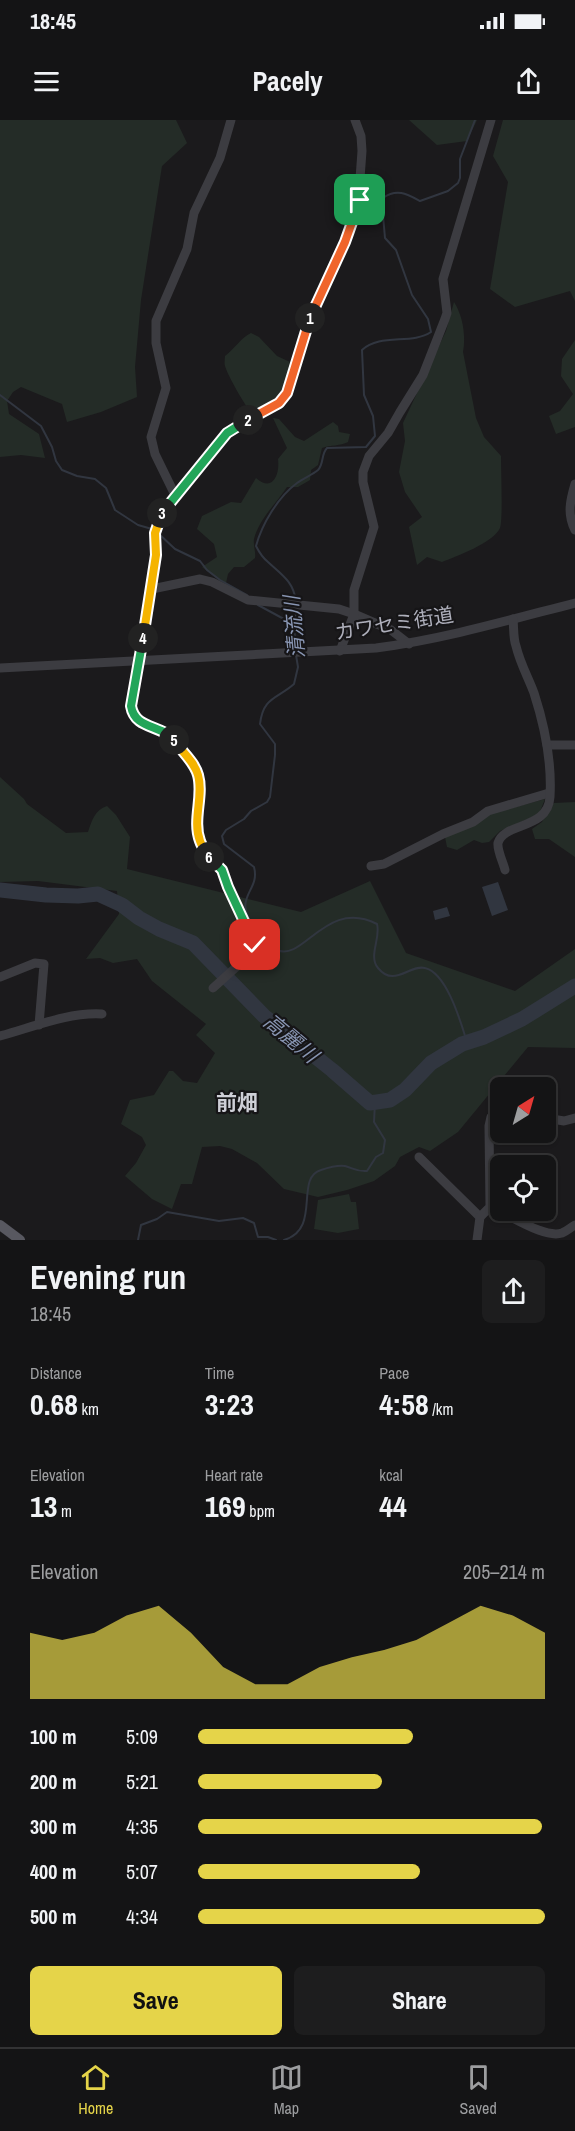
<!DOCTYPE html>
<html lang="en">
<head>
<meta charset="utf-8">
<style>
  body { margin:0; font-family:"Archivo Narrow","Noto Sans JP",sans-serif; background:#1d1d1e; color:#f1f3f6; height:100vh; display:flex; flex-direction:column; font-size:22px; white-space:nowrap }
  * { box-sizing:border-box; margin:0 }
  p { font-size:20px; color:#9d9ea0 }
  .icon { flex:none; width:33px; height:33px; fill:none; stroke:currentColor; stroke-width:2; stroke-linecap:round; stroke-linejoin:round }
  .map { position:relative; height:1120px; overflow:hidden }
  .side { display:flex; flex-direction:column; background:#141415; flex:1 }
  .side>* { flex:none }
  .needle { width:39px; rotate:37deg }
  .buttons { position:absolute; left:490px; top:957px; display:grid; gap:12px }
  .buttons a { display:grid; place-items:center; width:66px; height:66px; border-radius:9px; background:#141415; box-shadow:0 2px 4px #0004,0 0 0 2px #333334; font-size:30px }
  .pin { position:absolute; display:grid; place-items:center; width:51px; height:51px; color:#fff; margin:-26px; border-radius:12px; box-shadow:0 3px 9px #0006 }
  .km { position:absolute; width:30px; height:30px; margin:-15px; border-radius:50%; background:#222; color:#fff; font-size:16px; line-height:30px; text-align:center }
  .round { display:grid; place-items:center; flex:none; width:63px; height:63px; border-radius:9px; background:#1d1d1e }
  .head { display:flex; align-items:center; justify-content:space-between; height:102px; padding:0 30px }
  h1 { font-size:33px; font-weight:800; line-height:45px }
  .figures { display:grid; grid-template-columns:repeat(3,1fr); gap:9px; height:102px; padding:6px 30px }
  .figures div { display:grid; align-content:center }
  .figures b { font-size:30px; font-weight:800 }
  .figures small { font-size:16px; font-weight:400 }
  .figures p { font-size:16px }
  .chart { height:168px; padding:12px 30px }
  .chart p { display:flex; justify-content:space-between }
  .chart svg { width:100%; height:108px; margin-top:6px; fill:#e5d449; opacity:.7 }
  .action { display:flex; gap:12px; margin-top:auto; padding:12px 30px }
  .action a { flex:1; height:69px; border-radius:9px; background:#e5d449; color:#111; font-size:24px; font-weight:800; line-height:69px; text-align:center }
  .action a+a { background:#1d1d1e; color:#f1f3f6 }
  ul { padding:0 30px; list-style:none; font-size:20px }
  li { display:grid; grid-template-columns:96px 72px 1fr; align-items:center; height:45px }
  li i { height:15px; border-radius:8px; background:#e5d449 }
  .status { display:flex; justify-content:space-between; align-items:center; height:42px; padding:0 30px; background:#141415; direction:ltr }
  .status svg { height:16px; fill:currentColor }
  header { display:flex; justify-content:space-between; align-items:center; height:78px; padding:0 30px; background:#141415; font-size:27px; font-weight:800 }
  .tabs { display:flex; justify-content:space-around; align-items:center; height:84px; border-top:2px solid #333334; background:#141415; font-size:16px; color:#9d9ea0 }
  .tabs a { display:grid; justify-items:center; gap:3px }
  .tabs .current { color:#e5d449 }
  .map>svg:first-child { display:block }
</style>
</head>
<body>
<div class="status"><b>18:45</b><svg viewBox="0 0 49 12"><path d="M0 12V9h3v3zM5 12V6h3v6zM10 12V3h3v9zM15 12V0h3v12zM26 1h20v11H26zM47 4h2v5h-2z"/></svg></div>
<header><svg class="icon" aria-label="menu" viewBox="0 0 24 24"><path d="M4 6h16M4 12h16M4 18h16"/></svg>Pacely<svg class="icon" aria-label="share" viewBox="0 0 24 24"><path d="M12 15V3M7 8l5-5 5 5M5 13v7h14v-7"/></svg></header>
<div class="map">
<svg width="575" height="1120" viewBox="0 0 575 1120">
  <rect width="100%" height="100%" fill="#1b1a1c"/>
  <g fill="#242c27">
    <path d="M 0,0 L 176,0 L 187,23 L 162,46 L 141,180 L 135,247 L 137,277 L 101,292 L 67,302 L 62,284 L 21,267 L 13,272 L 7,281 L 9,294 L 39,314 L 45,338 L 21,335 L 0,337 Z"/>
    <path d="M 409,0 L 477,0 L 467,21 L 437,25 Z"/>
    <path d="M 503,0 L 575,0 L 575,181 L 570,171 L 515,187 L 490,169 L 508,62 L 493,36 Z"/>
    <path d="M 454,182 C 463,196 466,216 463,232 L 476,298 L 484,317 L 501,336 C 501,349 503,401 500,408 C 493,423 457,436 442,442 L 427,437 L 417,445 L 409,407 L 422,397 L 405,372 L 399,352 L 405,321 L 403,303 L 446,211 Z"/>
    <path d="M 251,213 L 259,217 L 277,236 L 290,242 C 287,269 276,282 252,293 C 246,288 227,254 225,246 C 224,243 225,239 225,236 C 235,228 241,218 251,213 Z"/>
    <path d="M 575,220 L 575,307 L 556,314 L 549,296 L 560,291 L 573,274 L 561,256 L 562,239 Z"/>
    <path d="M 273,298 L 279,299 L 295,317 L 304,321 L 333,302 L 338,306 L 339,312 L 350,314 L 348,322 C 340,326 331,325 322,328 L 318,345 L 311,350 L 310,360 L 298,367 L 287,367 C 276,384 259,399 254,419 C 253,425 256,432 255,438 L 244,447 L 234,447 L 228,454 L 226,463 L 220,461 L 202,447 L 217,437 L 214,424 L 197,409 L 202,396 L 231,382 L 241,383 L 256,358 C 273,373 280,354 278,339 L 287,328 Z"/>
    <path d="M 0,657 L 24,679 L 27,684 L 66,713 L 88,712 C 92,700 95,690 107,686 L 116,695 L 130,717 L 127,749 L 301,792 L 370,761 L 406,833 L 515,871 L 575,829 L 575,928 L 528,927 L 458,1012 L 430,1031 L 419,1027 L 400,1037 L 395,1046 L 374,1061 L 347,1070 L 318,1077 L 284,1069 L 257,1043 L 232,1029 L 220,1026 L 202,1027 L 192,1064 L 181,1064 L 172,1089 L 152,1079 L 125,1056 L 136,1043 L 146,1025 L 142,1017 L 121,1004 L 130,980 L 154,975 L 169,951 L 173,951 L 183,961 L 197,963 L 215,933 L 196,915 L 206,904 L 152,861 L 137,839 L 113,843 L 100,838 L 86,839 L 119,794 L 117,771 L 38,761 L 0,762 Z"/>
    <path d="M 545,679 L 539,694 L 500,711 L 489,722 L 482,723 L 474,720 L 457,730 L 447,727 L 445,717 L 489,694 Z"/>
    <path d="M 575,682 L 575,737 L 549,719 L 535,719 L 532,709 L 542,702 L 554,683 Z"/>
    <path d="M 349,1074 L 351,1082 L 356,1082 L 359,1109 L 338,1113 L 314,1109 L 318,1080 Z"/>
  </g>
  <g fill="#313640">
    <path d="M 498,762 L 508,790 L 492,796 L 482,767 Z"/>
    <path d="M 447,787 L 450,796 L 435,800 L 433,791 Z"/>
  </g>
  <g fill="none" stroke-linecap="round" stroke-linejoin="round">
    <g stroke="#313640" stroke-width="2">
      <path d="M 0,275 L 41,306 L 52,327 L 56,341 L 62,350 L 77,356 L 95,359 L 106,368 L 115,390 L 138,405 L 152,409"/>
      <path d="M 159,414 L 175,429 L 200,441 L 207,450 L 220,460 L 247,475"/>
      <path d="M 296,481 C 293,461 282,455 268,442 C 263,438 259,432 256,426 C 262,404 278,377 297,363 C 304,358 312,355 318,350 C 324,344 321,334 327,328 L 366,327 L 375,316 L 373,296 L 364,275 L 362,230 C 380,213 412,225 431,212 L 428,199 L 412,175 L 396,130 L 385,118 L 382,84 L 383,78 C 397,68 407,74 420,81 L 448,71 L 458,63 L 460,58 L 460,39 L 475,0"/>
      <path d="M 258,485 L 295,505"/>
      <path d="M 294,529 L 296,487"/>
      <path d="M 296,535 L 298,547 L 294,564 C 277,579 263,577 260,604 L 275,624 L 275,635 L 270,677 L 267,682 L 251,691 L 244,699 L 226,710 L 222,716 L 224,724 L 254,747 C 261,773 229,776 257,811 C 262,817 270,827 277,830 C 304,842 326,778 377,804 C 381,818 368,836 378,848 C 394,868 410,844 425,848 C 447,853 461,903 467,922"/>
      <path d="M 138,1120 L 141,1105 L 157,1099 L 167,1092 L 219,1101 L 243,1098 L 254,1103 L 258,1117 L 268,1117 L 276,1120"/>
      <path d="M 284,1120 C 322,1109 294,1058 321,1050 C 327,1048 338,1045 345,1046 C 353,1048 357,1052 367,1051 L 376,1037 L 383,1033 L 385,1020 L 374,1002 L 375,982"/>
    </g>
    <path stroke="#313640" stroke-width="15" d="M 0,770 L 46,775 L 78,776 L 98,774 L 122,785 L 139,798 L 159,809 L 193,823 L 264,896 L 332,950 L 370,983 L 390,980 L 405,970 L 431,943 L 462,924 L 484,917 L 522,899 L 575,866"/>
    <g stroke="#3c3c41" stroke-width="9">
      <path d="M 575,364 C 570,381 567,394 575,410"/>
      <path d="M 176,377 L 155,334 L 151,317 L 166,268 L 156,223 L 156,201 L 187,129 L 194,93 L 220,38 L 231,0"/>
      <path d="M 152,469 L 200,459 L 212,462 L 248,480 L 339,489 L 354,494 L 391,510 L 409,524"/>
      <path d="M 340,531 L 354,494 L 354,470 L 374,407 L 363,362 L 363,352 L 369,336 L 388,313 L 400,292 L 423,255 L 445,199 L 447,193 L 443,159 L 491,0"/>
      <path d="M 0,548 L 376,528 C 444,519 509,500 575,483"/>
      <path d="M 547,625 L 575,625"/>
      <path d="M 371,746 L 384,744 L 443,714 L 473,702 L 488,691 L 549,673"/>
      <path d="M 505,750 C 503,742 497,730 498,723 C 504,702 548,710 550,677 C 552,642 545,607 534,573 C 528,557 520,543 516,526 C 513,518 514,508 513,499"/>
      <path d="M 0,857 L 35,843 L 44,844 L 39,905"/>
      <path d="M 213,868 L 255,830 L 255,825 L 228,767 L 222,750 L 210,738 L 199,720 L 199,658 L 195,648 L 168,614 L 140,603 L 133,596 L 131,586 L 156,435 L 155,413 L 161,395 L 227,313 C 246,297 272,294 287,273 L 312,192 L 341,133 L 358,86 L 362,31 L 361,16 L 355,0"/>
      <path d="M 0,916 C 33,907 68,892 102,894"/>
      <path d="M 546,998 L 564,1001 L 575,998"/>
      <path d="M 419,1037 L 480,1097"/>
      <path d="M 490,1087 C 509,1094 544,1119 562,1113 C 567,1111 571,1107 575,1105"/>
      <path d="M 477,1120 L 480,1097 L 490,1087 L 489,1006 L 491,997 L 501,990"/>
    </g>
    <path stroke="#585860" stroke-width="10" d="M 0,1105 L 20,1120"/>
  </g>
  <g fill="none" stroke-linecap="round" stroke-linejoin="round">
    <g stroke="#fff" stroke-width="12">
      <path id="split-1" d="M 310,198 L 345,122 L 360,80"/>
    </g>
    <g stroke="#fff" stroke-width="12">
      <path id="split-2" d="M 248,300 L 279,283 L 287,273 L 310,198"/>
    </g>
    <g stroke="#fff" stroke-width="12">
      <path id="split-3" d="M 162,393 L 227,313 L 248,300"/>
    </g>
    <g stroke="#fff" stroke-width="12">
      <path id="split-4" d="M 143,518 L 156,435 L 155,413 L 162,393"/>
    </g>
    <g stroke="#fff" stroke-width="12">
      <path id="split-5" d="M 143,518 L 131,586 C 135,610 161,604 174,620"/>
    </g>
    <g stroke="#fff" stroke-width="12">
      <path id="split-6" d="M 174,620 C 182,632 194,641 198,655 C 204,676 192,700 200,721 C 202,727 206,732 209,737"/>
    </g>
    <g stroke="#fff" stroke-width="12">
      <path id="split-7" d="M 209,737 L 222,750 L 228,767 L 255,825"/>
    </g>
    <use href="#split-1" stroke="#f0652b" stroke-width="8"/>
    <use href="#split-2" stroke="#f0652b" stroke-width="8"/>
    <use href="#split-3" stroke="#22a559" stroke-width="8"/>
    <use href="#split-4" stroke="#f5b400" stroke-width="8"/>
    <use href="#split-5" stroke="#22a559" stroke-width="8"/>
    <use href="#split-6" stroke="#f5b400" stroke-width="8"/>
    <use href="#split-7" stroke="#22a559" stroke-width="8"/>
  </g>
  <g text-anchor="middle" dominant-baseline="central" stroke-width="4.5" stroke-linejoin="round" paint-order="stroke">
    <g font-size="20" fill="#aeafbb" stroke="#161517">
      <text transform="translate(394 503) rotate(-9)">カワセミ街道</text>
    </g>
    <g font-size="21" font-style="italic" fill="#8895b2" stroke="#161517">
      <text transform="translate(294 507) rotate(-95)">清流川</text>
      <text transform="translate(291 918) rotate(40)">高麗川</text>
    </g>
    <g font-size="21" font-weight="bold" fill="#cecfd7" stroke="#161517">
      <text x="237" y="982">前畑</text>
    </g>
  </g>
</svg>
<div class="buttons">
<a><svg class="needle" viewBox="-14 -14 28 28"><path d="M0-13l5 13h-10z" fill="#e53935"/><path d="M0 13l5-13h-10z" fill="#9d9ea0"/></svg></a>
<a><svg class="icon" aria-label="locate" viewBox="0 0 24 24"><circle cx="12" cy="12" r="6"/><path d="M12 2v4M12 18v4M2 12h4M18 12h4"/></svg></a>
</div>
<div class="pin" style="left:360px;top:80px;background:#1e9e55"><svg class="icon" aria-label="arrive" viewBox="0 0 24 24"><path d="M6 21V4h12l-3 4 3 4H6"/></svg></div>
<div class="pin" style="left:255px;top:825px;background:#d93025"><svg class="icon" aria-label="check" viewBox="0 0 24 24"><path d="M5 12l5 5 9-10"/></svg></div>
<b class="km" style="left:310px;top:198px">1</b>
<b class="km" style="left:248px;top:300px">2</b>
<b class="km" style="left:162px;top:393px">3</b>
<b class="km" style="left:143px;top:518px">4</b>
<b class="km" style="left:174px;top:620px">5</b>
<b class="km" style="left:209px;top:737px">6</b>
</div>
<section class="side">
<div class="head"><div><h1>Evening run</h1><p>18:45</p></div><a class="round"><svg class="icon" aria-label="share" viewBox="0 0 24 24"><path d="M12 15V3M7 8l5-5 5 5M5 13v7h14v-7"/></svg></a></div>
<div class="figures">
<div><p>Distance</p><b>0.68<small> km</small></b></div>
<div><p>Time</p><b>3:23</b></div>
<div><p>Pace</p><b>4:58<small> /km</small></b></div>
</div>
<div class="figures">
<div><p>Elevation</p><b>13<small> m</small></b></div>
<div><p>Heart rate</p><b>169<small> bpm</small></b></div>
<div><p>kcal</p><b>44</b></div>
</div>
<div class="chart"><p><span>Elevation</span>205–214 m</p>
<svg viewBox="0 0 160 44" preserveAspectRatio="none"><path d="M0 44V17L10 20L20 17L30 10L40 6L50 17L60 31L70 38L80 38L90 31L100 27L110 24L120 20L130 13L140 6L150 10L160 17V44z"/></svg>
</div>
<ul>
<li><b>100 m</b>5:09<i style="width:62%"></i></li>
<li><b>200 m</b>5:21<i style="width:53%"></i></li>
<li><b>300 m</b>4:35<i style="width:99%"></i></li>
<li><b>400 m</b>5:07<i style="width:64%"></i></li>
<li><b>500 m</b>4:34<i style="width:100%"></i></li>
</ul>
<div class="action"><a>Save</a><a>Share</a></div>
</section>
<nav class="tabs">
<a class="current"><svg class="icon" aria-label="home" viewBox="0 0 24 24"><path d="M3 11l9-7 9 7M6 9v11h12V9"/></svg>Home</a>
<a><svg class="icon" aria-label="map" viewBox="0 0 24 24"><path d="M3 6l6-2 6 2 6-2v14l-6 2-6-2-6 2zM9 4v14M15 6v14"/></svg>Map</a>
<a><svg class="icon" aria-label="saved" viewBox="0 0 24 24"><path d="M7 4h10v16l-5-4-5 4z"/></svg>Saved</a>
</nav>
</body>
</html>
